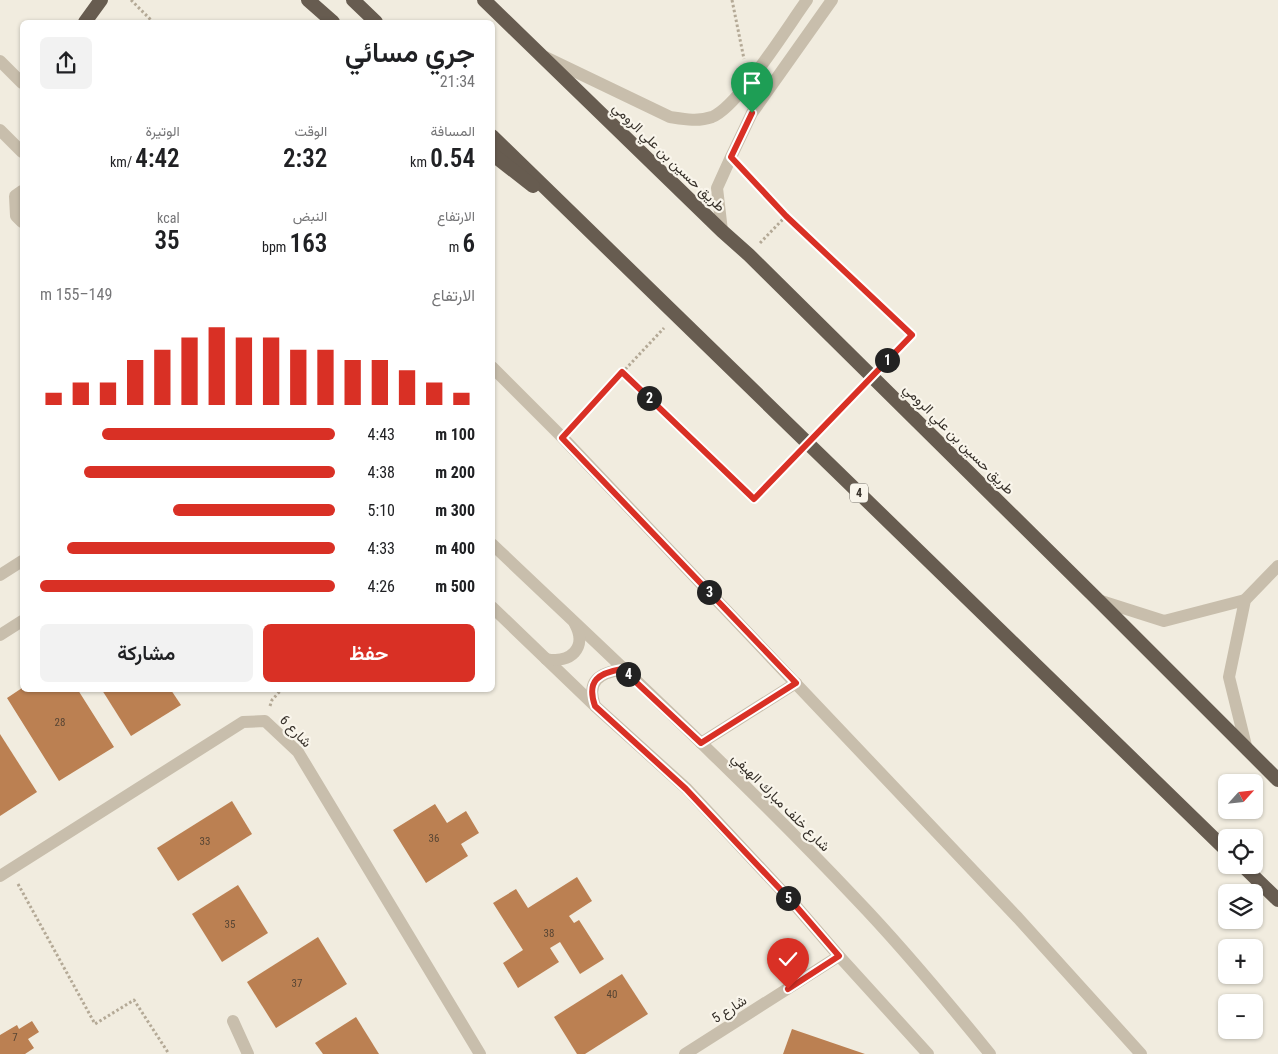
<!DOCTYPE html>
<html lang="ar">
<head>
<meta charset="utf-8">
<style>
  body { margin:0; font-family:"Roboto Condensed",Vazirmatn,sans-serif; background:#f2f2f2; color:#202124; direction:rtl; height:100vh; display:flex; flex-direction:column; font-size:19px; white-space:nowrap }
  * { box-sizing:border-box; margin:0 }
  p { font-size:16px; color:#757577 }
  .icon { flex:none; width:28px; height:28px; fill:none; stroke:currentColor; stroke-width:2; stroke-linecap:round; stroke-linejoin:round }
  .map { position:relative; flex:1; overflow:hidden; direction:ltr }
  .details { position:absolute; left:20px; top:20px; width:475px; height:672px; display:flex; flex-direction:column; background:#fff; border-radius:8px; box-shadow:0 1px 4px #0004; direction:rtl }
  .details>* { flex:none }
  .needle { width:32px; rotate:63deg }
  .fabs { position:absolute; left:1218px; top:774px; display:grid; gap:10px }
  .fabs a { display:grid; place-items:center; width:45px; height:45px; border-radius:8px; background:#fff; box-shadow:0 1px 4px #0004; font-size:25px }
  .pin { position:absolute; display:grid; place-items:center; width:42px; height:42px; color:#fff; margin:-51px -21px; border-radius:50% 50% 50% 0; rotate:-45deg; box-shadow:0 0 5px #0007 }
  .pin .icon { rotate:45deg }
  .km { position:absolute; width:25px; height:25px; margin:-12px; border-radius:50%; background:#222; color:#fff; font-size:14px; line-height:25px; text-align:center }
  .round { display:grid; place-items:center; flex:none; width:52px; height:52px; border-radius:8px; background:#f2f2f2 }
  .head { display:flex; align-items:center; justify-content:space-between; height:85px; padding:0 20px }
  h1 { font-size:28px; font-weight:600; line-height:38px }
  .metrics { display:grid; grid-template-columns:repeat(3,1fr); gap:8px; height:85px; padding:5px 20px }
  .metrics div { display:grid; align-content:center }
  .metrics b { font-size:25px; font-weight:600 }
  .metrics small { font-size:14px; font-weight:400 }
  .metrics p { font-size:14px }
  .chart { height:140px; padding:10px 20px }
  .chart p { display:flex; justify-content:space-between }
  .chart svg { width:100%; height:90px; margin-top:5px; stroke:#d93025; stroke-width:6 }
  .action { display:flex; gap:10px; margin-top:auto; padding:10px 20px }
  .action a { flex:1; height:58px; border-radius:8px; background:#d93025; color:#fff; font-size:20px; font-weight:600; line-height:58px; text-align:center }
  .action a+a { background:#f2f2f2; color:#202124 }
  ul { padding:0 20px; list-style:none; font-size:16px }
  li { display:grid; grid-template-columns:80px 60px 1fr; align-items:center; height:38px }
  li i { height:12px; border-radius:6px; background:#d93025 }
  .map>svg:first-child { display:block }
</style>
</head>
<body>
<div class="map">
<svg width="1278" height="1054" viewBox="0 0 1278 1054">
  <rect width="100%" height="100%" fill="#f1ecdf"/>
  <g fill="#bb8052">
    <path d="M 22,688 L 22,690 L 78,690 L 114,747 L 59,781 L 7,698 Z"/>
    <path d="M 102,690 L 171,690 L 181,705 L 131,736 Z"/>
    <path d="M 0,734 L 37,792 L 0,816 Z"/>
    <path d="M 232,801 L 252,834 L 178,881 L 157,848 Z"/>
    <path d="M 435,804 L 447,823 L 466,811 L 479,833 L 461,844 L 468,856 L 426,883 L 393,830 Z"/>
    <path d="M 577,877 L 592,901 L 569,916 L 574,923 L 579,920 L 604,959 L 580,974 L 560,942 L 550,948 L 559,962 L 518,988 L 503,963 L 523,950 L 493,903 L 516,889 L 528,908 Z"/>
    <path d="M 238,885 L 268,933 L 222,962 L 192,914 Z"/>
    <path d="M 318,937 L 347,984 L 276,1028 L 247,982 Z"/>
    <path d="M 622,974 L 648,1014 L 585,1054 L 577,1054 L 554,1017 Z"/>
    <path d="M 356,1017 L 379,1054 L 323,1054 L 315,1043 Z"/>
    <path d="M 32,1021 L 39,1032 L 28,1039 L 34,1048 L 25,1054 L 0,1054 L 0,1035 L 17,1025 L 19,1029 Z"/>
    <path d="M 792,1029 L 865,1054 L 783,1054 Z"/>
  </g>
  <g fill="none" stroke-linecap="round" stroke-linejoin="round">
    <g stroke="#b4a996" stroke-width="3" stroke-dasharray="2.5 2.5" stroke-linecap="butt">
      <path d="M 131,0 L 153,22"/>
      <path d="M 732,0 L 744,59"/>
      <path d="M 743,170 L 786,216 L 911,335 L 883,364"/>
      <path d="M 760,243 L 786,216"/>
      <path d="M 622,372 L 755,499 L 788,464"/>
      <path d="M 574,424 L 664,328"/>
      <path d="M 270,706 L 272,700 L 281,690"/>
      <path d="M 18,884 L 95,1024 L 134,1000 L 169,1054"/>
    </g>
    <g stroke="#c8beac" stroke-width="12">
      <path d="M 545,57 L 670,117 C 683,119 698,122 712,117 C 738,107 788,26 807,0"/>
      <path d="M 22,191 L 15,196 L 16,216 L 22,222"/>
      <path d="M 722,231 L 717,188 L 731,157 L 752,113 L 832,0"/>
      <path d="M 492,367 L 562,437 L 1018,918 L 1141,1054"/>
      <path d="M 1098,600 L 1164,621 L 1245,600"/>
      <path d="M 701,743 L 796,683"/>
      <path d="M 1247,750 L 1229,677 L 1245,600 L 1278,566"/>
    </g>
    <g stroke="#c8beac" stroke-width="12">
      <path d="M 0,876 L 243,722 L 265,721 L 298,752 L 480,1054"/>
      <path d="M 233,1021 L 248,1054"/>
      <path d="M 685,1054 L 839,956"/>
    </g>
    <g stroke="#c8beac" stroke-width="12">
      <path d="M 0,61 L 22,83"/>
      <path d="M 0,130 L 22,152"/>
      <path d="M 492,544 C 615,661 740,776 857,900 C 904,949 947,1001 990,1054"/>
      <path d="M 0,575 L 22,561"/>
      <path d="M 492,607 L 595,706 L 687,789 L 795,905 L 839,956 L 928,1054"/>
      <path d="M 0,635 L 22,621"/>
      <path d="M 546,659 C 570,664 588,648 575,624"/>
      <path d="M 595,706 C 586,681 599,673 623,669"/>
    </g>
    <g stroke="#675c50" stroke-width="14">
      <path d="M 308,0 L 333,22"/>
      <path d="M 353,0 L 376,22"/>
      <path d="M 484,0 L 722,231 L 749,255 L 1098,600 L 1278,780"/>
      <path d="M 85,22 L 101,0"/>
      <path d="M 492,136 L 1226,850"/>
      <path d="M 492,154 L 533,186"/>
      <path d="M 1242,865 L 1278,900"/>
    </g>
    <path stroke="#b4a996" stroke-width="3" stroke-dasharray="2.5 2.5" stroke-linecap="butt" d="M 788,464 L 881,367"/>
  </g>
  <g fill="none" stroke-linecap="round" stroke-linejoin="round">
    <g stroke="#fff" stroke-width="10">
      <path id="route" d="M 752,113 L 731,157 L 786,216 L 912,335 L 754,499 L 622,372 L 562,438 L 796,683 L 701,743 L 622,669 C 599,673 586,680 595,706 L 686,789 L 795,905 L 839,956 L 788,989"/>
    </g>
    <use href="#route" stroke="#d93025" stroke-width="6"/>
  </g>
  <g text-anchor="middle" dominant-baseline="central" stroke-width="4.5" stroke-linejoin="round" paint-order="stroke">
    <g font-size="11" fill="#584534">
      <text x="60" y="722">28</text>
      <text x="434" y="838">36</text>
      <text x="205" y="841">33</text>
      <text x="230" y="924">35</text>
      <text x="549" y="933">38</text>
      <text x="297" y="983">37</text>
      <text x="612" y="994">40</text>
      <text x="15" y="1037">7</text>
    </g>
    <rect fill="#f9f5eb" stroke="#716c64" stroke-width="1" x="850" y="483.5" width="18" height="19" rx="4"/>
    <g font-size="12" font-weight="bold" fill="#37312a">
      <text x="859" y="493">4</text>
    </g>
    <g font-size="14" fill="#37312a" stroke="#f9f5eb">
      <text transform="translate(669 157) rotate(44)">طريق حسين بن علي الرومي</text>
      <text transform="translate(959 439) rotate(45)">طريق حسين بن علي الرومي</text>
      <text transform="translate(296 731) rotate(46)">شارع 6</text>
      <text transform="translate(781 802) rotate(45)">شارع خلف مبارك الهيفي</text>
      <text transform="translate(729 1009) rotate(-33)">شارع 5</text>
    </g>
  </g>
</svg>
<div class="fabs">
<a><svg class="needle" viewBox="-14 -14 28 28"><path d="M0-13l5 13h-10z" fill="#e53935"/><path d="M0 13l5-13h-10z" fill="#757577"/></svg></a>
<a><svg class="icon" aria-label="locate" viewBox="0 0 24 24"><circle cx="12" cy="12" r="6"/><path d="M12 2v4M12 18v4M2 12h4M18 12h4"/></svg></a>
<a><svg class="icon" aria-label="layers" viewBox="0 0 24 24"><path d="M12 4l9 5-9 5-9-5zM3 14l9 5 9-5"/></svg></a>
<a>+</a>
<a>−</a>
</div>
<div class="pin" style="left:752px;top:113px;background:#1e9e55"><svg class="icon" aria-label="arrive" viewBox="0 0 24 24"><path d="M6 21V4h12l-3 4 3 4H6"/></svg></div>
<div class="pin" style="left:788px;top:989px;background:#d93025"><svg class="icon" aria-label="check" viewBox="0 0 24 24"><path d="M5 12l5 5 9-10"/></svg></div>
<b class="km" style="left:887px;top:360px">1</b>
<b class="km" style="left:649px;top:398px">2</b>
<b class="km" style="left:709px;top:592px">3</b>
<b class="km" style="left:628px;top:674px">4</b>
<b class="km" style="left:788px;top:898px">5</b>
<section class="details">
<div class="head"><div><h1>جري مسائي</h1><p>21:34</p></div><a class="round"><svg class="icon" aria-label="share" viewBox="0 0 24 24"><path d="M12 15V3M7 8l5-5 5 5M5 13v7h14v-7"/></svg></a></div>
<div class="metrics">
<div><p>المسافة</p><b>0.54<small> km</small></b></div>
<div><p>الوقت</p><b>2:32</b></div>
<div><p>الوتيرة</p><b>4:42<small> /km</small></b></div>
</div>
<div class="metrics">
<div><p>الارتفاع</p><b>6<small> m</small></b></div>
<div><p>النبض</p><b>163<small> bpm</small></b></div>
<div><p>kcal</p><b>35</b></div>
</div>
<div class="chart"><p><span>الارتفاع</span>149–155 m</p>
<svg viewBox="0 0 160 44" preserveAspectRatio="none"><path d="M5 44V38M15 44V33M25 44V33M35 44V22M45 44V17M55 44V11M65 44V6M75 44V11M85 44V11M95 44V17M105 44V17M115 44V22M125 44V22M135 44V27M145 44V33M155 44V38"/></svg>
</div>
<ul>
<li><b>100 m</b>4:43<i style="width:79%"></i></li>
<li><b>200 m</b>4:38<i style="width:85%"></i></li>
<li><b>300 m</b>5:10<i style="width:55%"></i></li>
<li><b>400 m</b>4:33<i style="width:91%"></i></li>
<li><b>500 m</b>4:26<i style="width:100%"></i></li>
</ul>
<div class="action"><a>حفظ</a><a>مشاركة</a></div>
</section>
</div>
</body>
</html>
